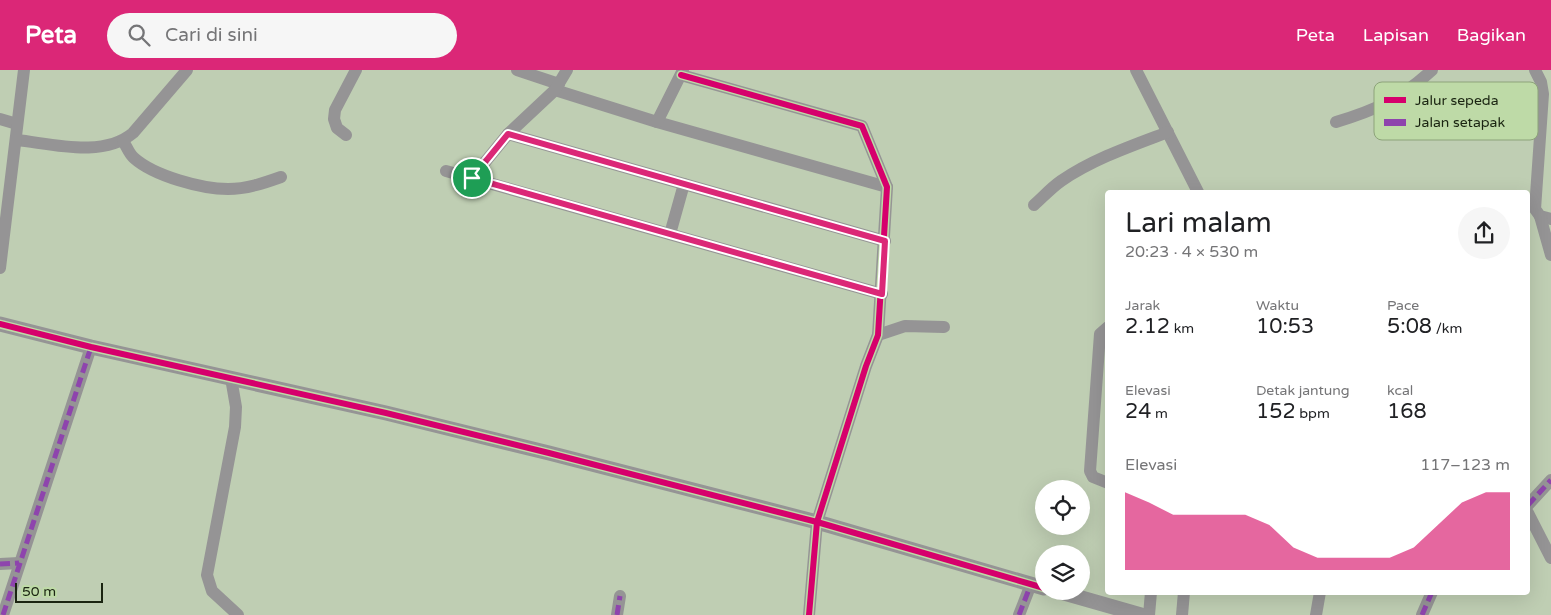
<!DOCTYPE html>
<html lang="id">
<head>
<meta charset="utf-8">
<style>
  body { margin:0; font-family:"Varela Round",sans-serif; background:#f6f6f6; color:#202124; height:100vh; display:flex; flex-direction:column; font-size:19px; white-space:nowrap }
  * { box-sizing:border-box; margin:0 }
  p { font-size:16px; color:#757577 }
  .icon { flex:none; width:28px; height:28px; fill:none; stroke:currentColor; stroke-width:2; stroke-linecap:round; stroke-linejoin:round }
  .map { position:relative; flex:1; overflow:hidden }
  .sheet { position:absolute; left:1105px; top:120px; width:425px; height:405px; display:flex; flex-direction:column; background:#fff; border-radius:5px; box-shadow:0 5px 20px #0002 }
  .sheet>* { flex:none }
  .buttons { position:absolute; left:1035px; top:410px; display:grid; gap:10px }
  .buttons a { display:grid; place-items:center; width:55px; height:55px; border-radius:50%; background:#fff; box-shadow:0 5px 20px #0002; font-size:25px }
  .scale { position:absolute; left:15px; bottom:12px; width:88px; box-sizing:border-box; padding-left:5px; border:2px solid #1a2411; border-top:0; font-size:14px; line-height:18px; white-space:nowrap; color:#1a2411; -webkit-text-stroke:4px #bedaa7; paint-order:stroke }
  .pin { position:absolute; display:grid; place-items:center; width:42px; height:42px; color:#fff; margin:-21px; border:2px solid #fff; border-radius:50%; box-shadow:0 1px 5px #0007 }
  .round { display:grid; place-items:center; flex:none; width:52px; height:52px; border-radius:26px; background:#f6f6f6 }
  .headline { display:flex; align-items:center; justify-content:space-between; height:85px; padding:0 20px }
  h1 { font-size:28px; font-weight:600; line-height:38px }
  .stats { display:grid; grid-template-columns:repeat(3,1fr); gap:8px; height:85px; padding:5px 20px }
  .stats div { display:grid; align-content:center }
  .stats b { font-size:21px; font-weight:600 }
  .stats small { font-size:14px; font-weight:400 }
  .stats p { font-size:14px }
  .chart { height:140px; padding:10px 20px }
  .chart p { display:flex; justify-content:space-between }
  .chart svg { width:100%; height:90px; margin-top:5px; fill:#db2777; opacity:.7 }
  header { display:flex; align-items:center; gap:30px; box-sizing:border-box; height:70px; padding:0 25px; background:#db2777; color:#fff }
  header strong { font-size:24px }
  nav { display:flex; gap:28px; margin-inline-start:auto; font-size:18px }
  .search { width:350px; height:45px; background:#f6f6f6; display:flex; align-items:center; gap:12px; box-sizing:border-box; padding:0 18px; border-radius:28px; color:#757577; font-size:19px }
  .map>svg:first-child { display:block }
</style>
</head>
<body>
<header>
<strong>Peta</strong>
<div class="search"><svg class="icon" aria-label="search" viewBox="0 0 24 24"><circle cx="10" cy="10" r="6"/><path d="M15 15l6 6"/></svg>Cari di sini</div>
<nav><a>Peta</a><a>Lapisan</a><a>Bagikan</a></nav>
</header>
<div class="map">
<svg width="1551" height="545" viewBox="0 0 1551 545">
  <rect width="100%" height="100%" fill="#bfceb3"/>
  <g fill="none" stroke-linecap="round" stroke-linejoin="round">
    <g stroke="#959495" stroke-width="12">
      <path d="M 517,0 L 559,14"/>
      <path d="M 1136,0 L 1198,122"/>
      <path d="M 1535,0 L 1541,12 L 1543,24 L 1535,139 L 1540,146 L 1551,149"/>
      <path d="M 681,5 L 862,56 L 887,117 L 878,265 L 866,296 L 817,452 L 809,545"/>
      <path d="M 555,20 L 657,52 L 887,117"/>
      <path d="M 0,49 L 17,54"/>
      <path d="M 657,52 L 683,0"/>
      <path d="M 1336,52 C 1376,40 1402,28 1432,0"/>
      <path d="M 508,64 L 885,171"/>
      <path d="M 346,65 L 337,58 L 334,49 L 335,40 L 356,0"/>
      <path d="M 17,70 C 53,74 103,88 133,63 L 187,0"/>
      <path d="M 123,71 C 127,77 129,84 134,88 C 154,106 202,119 228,119 C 247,119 264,113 281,107"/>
      <path d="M 446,101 L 882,224"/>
      <path d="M 472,108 L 508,64 L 555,20 L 567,0"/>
      <path d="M 1034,135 C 1043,127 1051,118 1061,111 C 1093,89 1131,76 1168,62"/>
      <path d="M 1540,146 L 1551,185"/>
      <path d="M 670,164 L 684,114"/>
      <path d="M 0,198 L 24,0"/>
      <path d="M 1108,257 L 1100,264 L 1090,401 L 1093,407 L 1108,413"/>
      <path d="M 878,265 L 905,256 L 944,257"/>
      <path d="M 231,308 L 236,337 L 235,357 L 207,505 L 212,521 L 238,545"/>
      <path d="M 1528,435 L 1551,410"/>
      <path d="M 1528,443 L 1551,488"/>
      <path d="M 0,494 L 19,493"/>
      <path d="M 3,545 L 91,277"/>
      <path d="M 617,545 L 620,526"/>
      <path d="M 1019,545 L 1031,514"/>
      <path d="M 1149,545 L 1151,522"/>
      <path d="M 1182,545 L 1184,522"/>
      <path d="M 1316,545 L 1320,522"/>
      <path d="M 1422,545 L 1432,522"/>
    </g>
    <g stroke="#959495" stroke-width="15">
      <path d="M 0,254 L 91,277 L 386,343 L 549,383 L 817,452 L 1044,518"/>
      <path d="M 1057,521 L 1141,545"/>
    </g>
    <g stroke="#8e44ad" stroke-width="5" stroke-dasharray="10 5" stroke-linecap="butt">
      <path d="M 1528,435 L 1551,410"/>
      <path d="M 0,494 L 19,493"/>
      <path d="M 3,545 L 91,277"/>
      <path d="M 617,545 L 620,526"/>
      <path d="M 1019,545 L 1031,514"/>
      <path d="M 1422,545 L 1432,522"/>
    </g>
    <g stroke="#bedaa7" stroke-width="9">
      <g id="cycleway">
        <path d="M 681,5 L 862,56 L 887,117 L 878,265 L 866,296 L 817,452 L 809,545"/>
        <path d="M 0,254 L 91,277 L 386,343 L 549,383 L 817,452 L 1044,518"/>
      </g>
    </g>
    <use href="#cycleway" stroke="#d6006c" stroke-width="6"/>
  </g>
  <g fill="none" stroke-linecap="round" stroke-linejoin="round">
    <g stroke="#fff" stroke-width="10">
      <path id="route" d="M 508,64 L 885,171 L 882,224 L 472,108 Z"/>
    </g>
    <use href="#route" stroke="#db2777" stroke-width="6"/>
  </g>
  <rect x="1374" y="12" width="164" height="58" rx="8" fill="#bedaa7" stroke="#8da37a" stroke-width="1"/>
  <rect x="1384" y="27" width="22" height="6" fill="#d6006c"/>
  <rect x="1384" y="49" width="22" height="7" fill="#8e44ad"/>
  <g font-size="14" fill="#1a2411">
    <text x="1415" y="35">Jalur sepeda</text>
    <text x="1415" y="57">Jalan setapak</text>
  </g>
</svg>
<div class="buttons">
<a><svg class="icon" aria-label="locate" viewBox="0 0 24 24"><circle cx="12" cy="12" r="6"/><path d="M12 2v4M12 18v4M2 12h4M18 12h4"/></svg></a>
<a><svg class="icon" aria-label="layers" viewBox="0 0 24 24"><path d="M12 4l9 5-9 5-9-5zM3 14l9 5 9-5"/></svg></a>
</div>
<div class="scale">50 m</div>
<div class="pin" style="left:472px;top:108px;background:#1e9e55"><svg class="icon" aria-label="arrive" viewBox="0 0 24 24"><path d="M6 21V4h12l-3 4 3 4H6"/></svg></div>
<section class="sheet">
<div class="headline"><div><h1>Lari malam</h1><p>20:23 · 4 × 530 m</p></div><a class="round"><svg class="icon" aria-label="share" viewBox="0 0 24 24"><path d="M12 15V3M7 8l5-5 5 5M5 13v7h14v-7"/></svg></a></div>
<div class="stats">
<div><p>Jarak</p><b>2.12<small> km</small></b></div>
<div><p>Waktu</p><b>10:53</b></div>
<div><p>Pace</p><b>5:08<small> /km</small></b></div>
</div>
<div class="stats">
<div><p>Elevasi</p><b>24<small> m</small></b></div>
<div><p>Detak jantung</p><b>152<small> bpm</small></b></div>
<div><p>kcal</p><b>168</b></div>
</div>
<div class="chart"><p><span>Elevasi</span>117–123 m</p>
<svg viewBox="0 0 160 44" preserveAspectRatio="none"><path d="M0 44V6L10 11L20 17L30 17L40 17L50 17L60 22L70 33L80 38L90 38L100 38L110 38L120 33L130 22L140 11L150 6L160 6V44z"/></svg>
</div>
</section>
</div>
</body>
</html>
